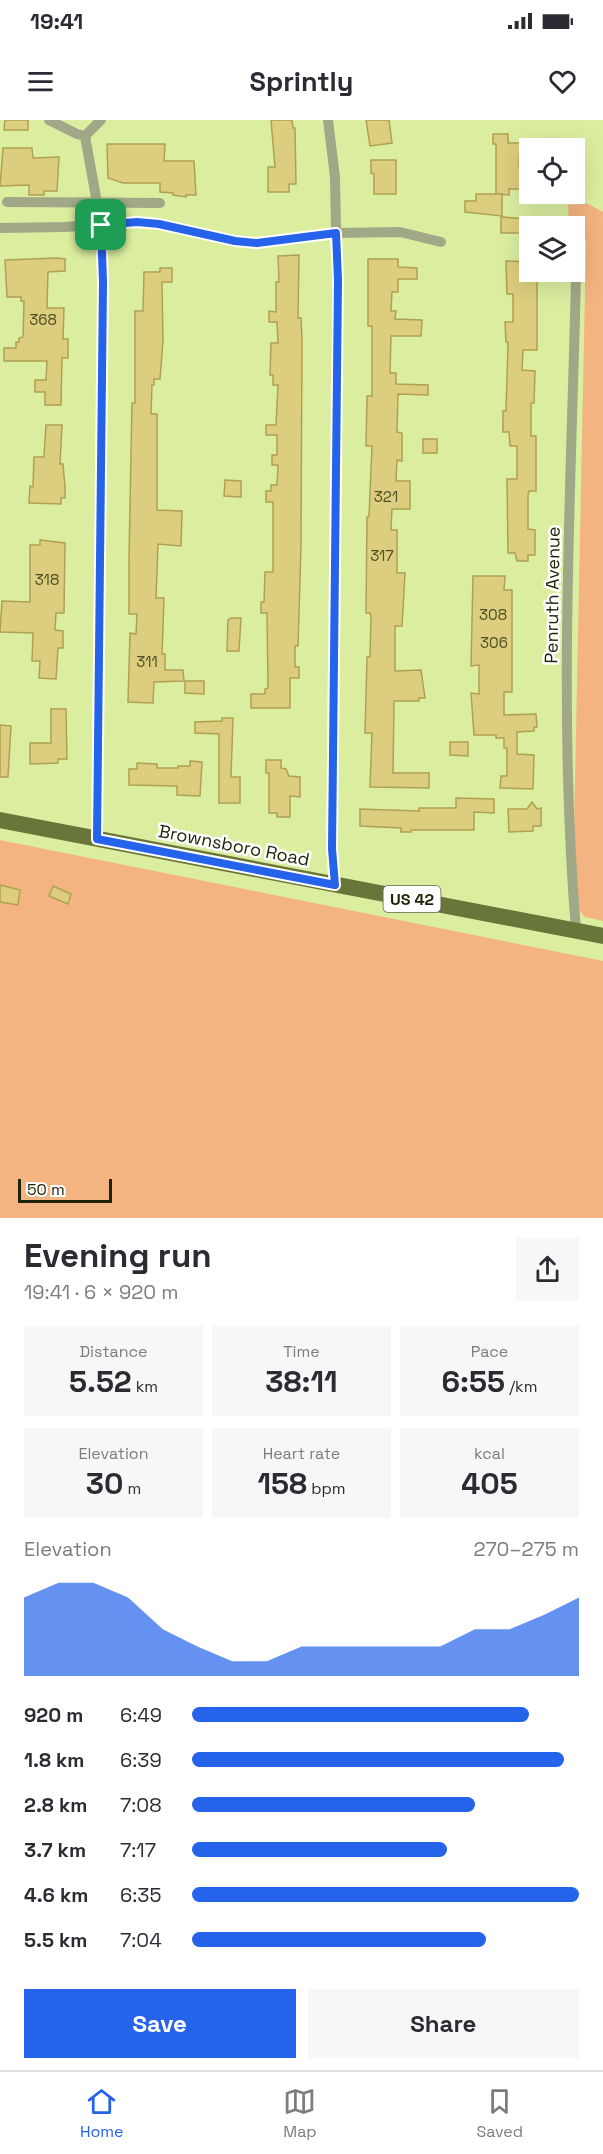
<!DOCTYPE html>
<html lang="en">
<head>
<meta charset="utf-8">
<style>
  body { margin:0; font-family:"Space Grotesk",sans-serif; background:#f7f7f7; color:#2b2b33; height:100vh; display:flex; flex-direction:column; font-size:22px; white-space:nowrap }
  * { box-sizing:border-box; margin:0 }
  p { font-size:20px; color:#7c7c81 }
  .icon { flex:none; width:33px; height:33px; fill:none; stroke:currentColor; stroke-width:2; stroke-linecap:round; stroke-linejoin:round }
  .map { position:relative; height:1098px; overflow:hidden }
  .sheet { display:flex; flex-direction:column; background:#fff; flex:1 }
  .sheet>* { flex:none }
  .buttons { position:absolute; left:519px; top:18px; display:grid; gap:12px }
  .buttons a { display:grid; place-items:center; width:66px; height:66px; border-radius:0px; background:#fff; box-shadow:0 6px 24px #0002; font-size:30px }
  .scale { position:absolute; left:18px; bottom:15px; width:94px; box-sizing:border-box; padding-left:6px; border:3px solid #1d2304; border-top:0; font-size:16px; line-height:21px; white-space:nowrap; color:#1d2304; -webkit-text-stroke:4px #fff; paint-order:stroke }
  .pin { position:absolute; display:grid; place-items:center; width:51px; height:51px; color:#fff; margin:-26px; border-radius:12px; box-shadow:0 3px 9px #0006 }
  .round { display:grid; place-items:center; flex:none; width:63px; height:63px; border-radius:0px; background:#f7f7f7 }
  .headline { display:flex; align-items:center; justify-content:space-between; height:102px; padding:0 24px }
  h1 { font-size:33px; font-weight:800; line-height:45px }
  .figures { display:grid; grid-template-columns:repeat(3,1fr); gap:9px; height:102px; padding:6px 24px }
  .figures div { display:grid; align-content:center; border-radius:0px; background:#f7f7f7; text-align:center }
  .figures b { font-size:30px; font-weight:800 }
  .figures small { font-size:16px; font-weight:400 }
  .figures p { font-size:16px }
  .chart { height:168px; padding:12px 24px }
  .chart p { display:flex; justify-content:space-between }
  .chart svg { width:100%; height:108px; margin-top:6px; fill:#2563eb; opacity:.7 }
  .action { display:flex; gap:12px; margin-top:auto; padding:12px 24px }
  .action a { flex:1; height:69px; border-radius:0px; background:#2563eb; color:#fff; font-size:24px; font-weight:800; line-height:69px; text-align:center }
  .action a+a { background:#f7f7f7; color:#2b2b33 }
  ul { padding:0 24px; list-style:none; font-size:20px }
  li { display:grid; grid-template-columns:96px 72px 1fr; align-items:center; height:45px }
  li i { height:15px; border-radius:8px; background:#2563eb }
  .status { display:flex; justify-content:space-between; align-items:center; height:42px; padding:0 30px; background:#fff; direction:ltr }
  .status svg { height:16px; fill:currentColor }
  header { display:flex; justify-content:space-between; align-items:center; height:78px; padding:0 24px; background:#fff; font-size:27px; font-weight:800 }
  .tab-bar { display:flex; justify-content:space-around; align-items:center; height:84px; border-top:2px solid #e1e1e2; background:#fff; font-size:16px; color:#7c7c81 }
  .tab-bar a { display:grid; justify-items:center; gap:3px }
  .tab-bar .active { color:#2563eb }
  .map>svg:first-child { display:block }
</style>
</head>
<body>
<div class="status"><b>19:41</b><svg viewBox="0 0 49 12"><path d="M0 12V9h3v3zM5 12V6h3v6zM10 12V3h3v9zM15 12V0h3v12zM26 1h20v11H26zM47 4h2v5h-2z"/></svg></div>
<header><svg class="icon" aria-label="menu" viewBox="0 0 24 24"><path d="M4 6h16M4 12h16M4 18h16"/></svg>Sprintly<svg class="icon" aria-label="heart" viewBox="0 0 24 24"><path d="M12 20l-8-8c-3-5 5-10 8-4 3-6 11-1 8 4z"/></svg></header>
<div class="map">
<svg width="603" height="1098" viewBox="0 0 603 1098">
  <rect width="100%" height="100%" fill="#dbeea0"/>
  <g fill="#f3b481">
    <path d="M 586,83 L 603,92 L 603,801 L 585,797 L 579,790 L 574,710 L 586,121 L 575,111 L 574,106 L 569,106 L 568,85 Z"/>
    <path d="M 0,720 L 603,841 L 603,1098 L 0,1098 Z"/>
  </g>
  <g fill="#ddce7f" stroke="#afa152" stroke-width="1.5">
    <path d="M 5,0 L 28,0 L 28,10 L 4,10 Z"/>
    <path d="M 271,0 L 292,0 L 293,8 L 295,8 L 296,64 L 289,64 L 289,72 L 268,72 L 268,47 L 275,47 Z"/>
    <path d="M 366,0 L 389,0 L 392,23 L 370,26 Z"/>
    <path d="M 493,14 L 508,14 L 508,23 L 520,23 L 519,46 L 523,46 L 523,69 L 509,69 L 509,75 L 496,74 L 496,24 L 493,24 Z"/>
    <path d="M 107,24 L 165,24 L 164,41 L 194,41 L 196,75 L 186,75 L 186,77 L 173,75 L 173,73 L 160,72 L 160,63 L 123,63 L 108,58 Z"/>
    <path d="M 3,28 L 32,28 L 33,38 L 59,37 L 57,71 L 44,71 L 44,75 L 29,75 L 29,65 L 0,66 Z"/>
    <path d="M 371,40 L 396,40 L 396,74 L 374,74 L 374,54 L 371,53 Z"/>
    <path d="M 476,74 L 502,74 L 502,96 L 465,92 L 465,81 L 476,81 Z"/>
    <path d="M 501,97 L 530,99 L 530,113 L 501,113 Z"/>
    <path d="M 299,135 L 298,198 L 301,198 L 302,220 L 301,425 L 298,526 L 295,526 L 295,547 L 299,547 L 299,558 L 290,558 L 290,588 L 251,588 L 251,574 L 265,574 L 265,569 L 268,568 L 267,493 L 261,493 L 261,482 L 264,482 L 265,452 L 273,452 L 273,382 L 266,382 L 266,371 L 271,371 L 271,365 L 277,365 L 278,345 L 272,345 L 272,335 L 277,335 L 277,315 L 266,315 L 266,305 L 276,305 L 278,265 L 273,265 L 273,255 L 270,255 L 271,223 L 278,223 L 277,202 L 269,202 L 269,191 L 276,192 L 276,162 L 279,162 L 278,136 Z"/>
    <path d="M 57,138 L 65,139 L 65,151 L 48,152 L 47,188 L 64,188 L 63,219 L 68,219 L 68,238 L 62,238 L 61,285 L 45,285 L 45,272 L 35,272 L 35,260 L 46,260 L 47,241 L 4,241 L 4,228 L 16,228 L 16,222 L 19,222 L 19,218 L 23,217 L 24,181 L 21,181 L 21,177 L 7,177 L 5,140 Z"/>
    <path d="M 368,139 L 398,139 L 398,147 L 417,148 L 417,159 L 398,159 L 398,172 L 392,172 L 391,191 L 396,191 L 395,199 L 422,200 L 421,216 L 391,216 L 390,253 L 396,253 L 396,264 L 428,265 L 428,275 L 398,274 L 397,312 L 402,313 L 402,341 L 397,340 L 396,361 L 410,361 L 410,389 L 392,389 L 391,410 L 397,410 L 397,453 L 405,453 L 402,506 L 395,506 L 395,551 L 421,550 L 425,578 L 419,578 L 419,581 L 394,581 L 393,653 L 429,653 L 429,668 L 370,667 L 372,613 L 365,613 L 367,537 L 370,537 L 371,497 L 370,493 L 366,493 L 367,397 L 369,397 L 372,326 L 366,326 L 367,276 L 372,276 L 372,206 L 368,206 Z"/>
    <path d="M 506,141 L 530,142 L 530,152 L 537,152 L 537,230 L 523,230 L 522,250 L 535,251 L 534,283 L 531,283 L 531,316 L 536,316 L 536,371 L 529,371 L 528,375 L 528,409 L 535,410 L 535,435 L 528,435 L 528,441 L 517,441 L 515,433 L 508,433 L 507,359 L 517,359 L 517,326 L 510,326 L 509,312 L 503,312 L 503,291 L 506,291 L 508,222 L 506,222 L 505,202 L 513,202 L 513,174 L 507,174 Z"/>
    <path d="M 160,148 L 172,148 L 172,162 L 162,162 L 163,221 L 160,259 L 154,259 L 154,265 L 152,265 L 151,294 L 157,294 L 157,390 L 182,391 L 181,426 L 158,424 L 156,478 L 164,478 L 162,534 L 165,534 L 165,550 L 183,550 L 184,561 L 154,562 L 153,583 L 128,582 L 130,513 L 136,514 L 137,494 L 129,494 L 129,438 L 132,283 L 135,283 L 135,191 L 143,191 L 144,152 L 160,152 Z"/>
    <path d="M 46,305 L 62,305 L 60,344 L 63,344 L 65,367 L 65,378 L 61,378 L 61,384 L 29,383 L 30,366 L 33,367 L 34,337 L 44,337 Z"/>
    <rect x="423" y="319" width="14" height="14"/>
    <path d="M 225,360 L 241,361 L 241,377 L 224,376 Z"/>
    <path d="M 40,420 L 65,423 L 64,493 L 56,493 L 55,510 L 63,511 L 63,528 L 58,528 L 56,559 L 39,558 L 40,541 L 32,541 L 33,513 L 0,512 L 2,481 L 30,482 L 30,425 L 40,425 Z"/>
    <path d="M 473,456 L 505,456 L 504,470 L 512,470 L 512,572 L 504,572 L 504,595 L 536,594 L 537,607 L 534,607 L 534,611 L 517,612 L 517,634 L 534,635 L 533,669 L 500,668 L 501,656 L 507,656 L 507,628 L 504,628 L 504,618 L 496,618 L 496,615 L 474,615 L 471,573 L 479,574 L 479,545 L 471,546 Z"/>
    <path d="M 231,498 L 241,498 L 239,531 L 227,531 L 228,500 Z"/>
    <path d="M 185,561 L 204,561 L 204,574 L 185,573 Z"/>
    <path d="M 51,589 L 66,589 L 67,639 L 58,639 L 58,643 L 30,644 L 30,623 L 51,623 Z"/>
    <path d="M 222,598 L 233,598 L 231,657 L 240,657 L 240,683 L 219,683 L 219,614 L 195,613 L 195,602 L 222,601 Z"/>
    <path d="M 0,605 L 11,606 L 8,657 L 0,657 Z"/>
    <path d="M 450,622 L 468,622 L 468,636 L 450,635 Z"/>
    <path d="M 266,640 L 281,640 L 281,648 L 286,649 L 289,656 L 300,657 L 300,677 L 290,676 L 290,697 L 277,697 L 277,693 L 269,693 L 269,653 L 266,653 Z"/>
    <path d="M 190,641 L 202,642 L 200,676 L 177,675 L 177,666 L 129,665 L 129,649 L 137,649 L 137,643 L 157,644 L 157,648 L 178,648 L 178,646 L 190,646 Z"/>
    <path d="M 456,678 L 494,679 L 494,693 L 474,692 L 474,710 L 411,710 L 411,712 L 401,712 L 401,708 L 360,706 L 360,689 L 419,691 L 419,688 L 456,688 Z"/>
    <path d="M 532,682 L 537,689 L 541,688 L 541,706 L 533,706 L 533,711 L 509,712 L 508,689 L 527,689 Z"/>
    <path d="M 0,765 L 20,770 L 18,785 L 0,782 Z"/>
    <path d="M 53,766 L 71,774 L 68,784 L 49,776 Z"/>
  </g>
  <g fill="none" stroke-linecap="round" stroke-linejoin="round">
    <g stroke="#a0a888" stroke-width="10">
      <path d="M 49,0 L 77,14 L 85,16 L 101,0"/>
      <path d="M 328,0 L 335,57 L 337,160 L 332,729 L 335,765"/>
      <path d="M 85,16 L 101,105 L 103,162 L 97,719"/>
      <path d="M 7,82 L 160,83"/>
      <path d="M 0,108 L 65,107 L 137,102 L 159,104 L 235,121 L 257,123 L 336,113 L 400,112 L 441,122"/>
      <path d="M 576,810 C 558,593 571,374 576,157 L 579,140"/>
    </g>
    <path stroke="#697639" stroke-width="16" d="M 0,700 L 603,816"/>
  </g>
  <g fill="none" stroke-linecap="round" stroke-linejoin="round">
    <g stroke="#fff" stroke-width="12">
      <path id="route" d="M 137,102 L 159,104 L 235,121 L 257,123 L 336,113 L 338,160 L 332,729 L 335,765 L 97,719 L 103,162 L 101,105 Z"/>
    </g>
    <use href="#route" stroke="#2563eb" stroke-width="8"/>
  </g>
  <g text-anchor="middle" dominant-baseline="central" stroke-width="5" stroke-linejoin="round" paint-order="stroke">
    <g font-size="15" fill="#4d4e23">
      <text x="43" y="199">368</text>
      <text x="386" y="376">321</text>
      <text x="382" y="435">317</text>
      <text x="47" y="459">318</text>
      <text x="493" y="494">308</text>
      <text x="494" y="522">306</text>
      <text x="147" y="541">311</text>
    </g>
    <rect fill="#fff" stroke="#61654f" stroke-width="1.5" x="383.5" y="766" width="57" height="26" rx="4.5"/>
    <g font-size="16" font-weight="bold" fill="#1d2304">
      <text x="412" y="779">US 42</text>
    </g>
    <g font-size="18" fill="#1d2304" stroke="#fff">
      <text transform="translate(552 475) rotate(-89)">Penruth Avenue</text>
      <text transform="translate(234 725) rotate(11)">Brownsboro Road</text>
    </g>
  </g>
</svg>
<div class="buttons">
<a><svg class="icon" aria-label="locate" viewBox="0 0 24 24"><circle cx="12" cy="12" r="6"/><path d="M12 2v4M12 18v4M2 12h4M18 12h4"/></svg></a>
<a><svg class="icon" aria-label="layers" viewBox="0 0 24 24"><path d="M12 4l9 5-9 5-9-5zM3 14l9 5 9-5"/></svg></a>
</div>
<div class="scale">50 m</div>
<div class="pin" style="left:101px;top:105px;background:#1e9e55"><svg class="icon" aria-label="arrive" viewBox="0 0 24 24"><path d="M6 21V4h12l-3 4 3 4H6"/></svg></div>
</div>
<section class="sheet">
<div class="headline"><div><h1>Evening run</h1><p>19:41 · 6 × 920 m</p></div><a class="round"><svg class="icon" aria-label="share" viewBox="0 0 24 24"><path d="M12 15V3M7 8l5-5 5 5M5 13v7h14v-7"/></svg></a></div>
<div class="figures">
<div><p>Distance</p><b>5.52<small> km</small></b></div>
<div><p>Time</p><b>38:11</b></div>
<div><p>Pace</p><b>6:55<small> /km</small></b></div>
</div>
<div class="figures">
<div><p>Elevation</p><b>30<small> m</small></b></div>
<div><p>Heart rate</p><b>158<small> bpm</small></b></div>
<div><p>kcal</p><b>405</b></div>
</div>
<div class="chart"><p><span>Elevation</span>270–275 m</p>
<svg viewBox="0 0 160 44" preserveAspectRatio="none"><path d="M0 44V12L10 6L20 6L30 12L40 25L50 32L60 38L70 38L80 32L90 32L100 32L110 32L120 32L130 25L140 25L150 19L160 12V44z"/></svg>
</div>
<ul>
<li><b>920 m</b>6:49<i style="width:87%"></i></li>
<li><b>1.8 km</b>6:39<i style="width:96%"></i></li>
<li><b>2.8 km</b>7:08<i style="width:73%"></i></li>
<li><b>3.7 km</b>7:17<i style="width:66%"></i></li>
<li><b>4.6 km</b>6:35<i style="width:100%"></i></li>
<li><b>5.5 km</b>7:04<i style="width:76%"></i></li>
</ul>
<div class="action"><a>Save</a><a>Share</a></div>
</section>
<nav class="tab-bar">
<a class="active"><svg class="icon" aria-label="home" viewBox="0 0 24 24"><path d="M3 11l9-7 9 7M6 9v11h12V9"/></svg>Home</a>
<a><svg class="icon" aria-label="map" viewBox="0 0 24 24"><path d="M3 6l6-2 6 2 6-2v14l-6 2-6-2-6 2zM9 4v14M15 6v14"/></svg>Map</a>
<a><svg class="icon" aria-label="saved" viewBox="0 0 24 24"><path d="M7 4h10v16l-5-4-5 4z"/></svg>Saved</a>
</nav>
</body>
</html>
